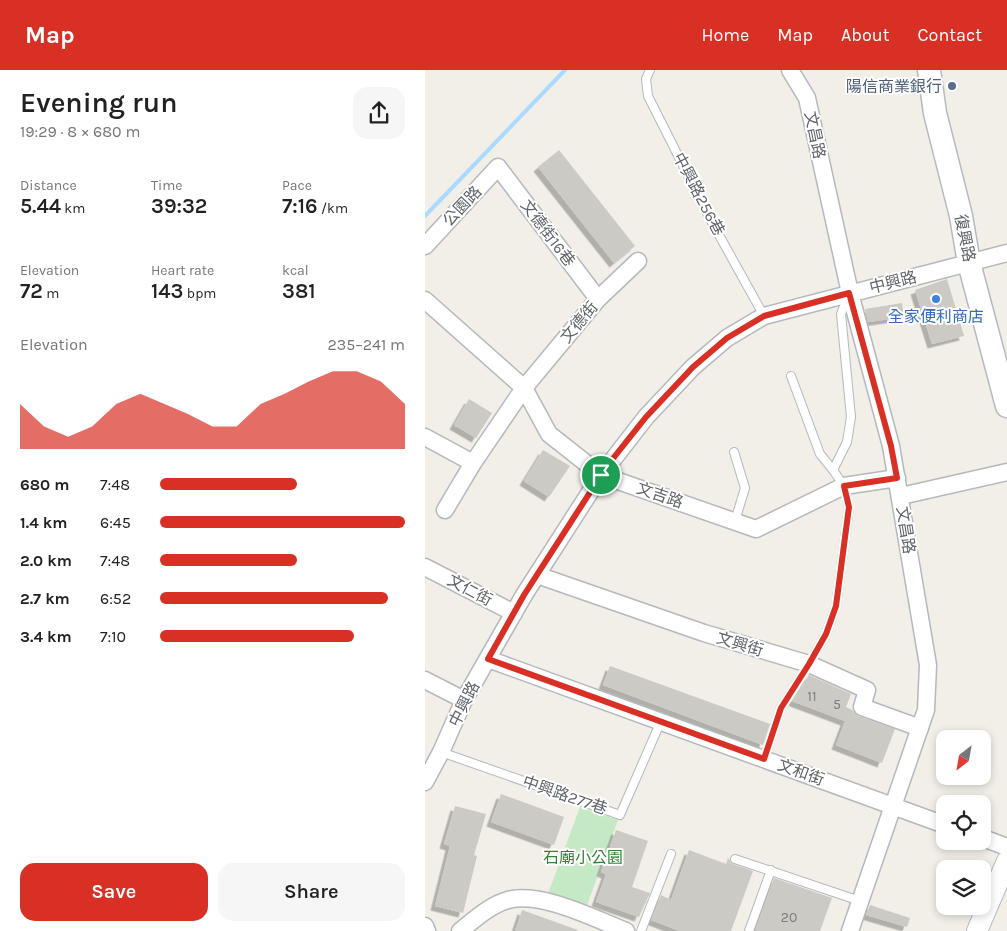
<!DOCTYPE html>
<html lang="en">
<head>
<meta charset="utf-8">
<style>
  body { margin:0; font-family:Karla,"Noto Sans TC",sans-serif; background:#f6f6f6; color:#222; height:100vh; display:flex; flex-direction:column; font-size:19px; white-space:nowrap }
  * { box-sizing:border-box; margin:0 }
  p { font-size:16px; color:#767676 }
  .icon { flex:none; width:28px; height:28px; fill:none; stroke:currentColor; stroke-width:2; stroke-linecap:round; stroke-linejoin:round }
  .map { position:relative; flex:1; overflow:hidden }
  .side { display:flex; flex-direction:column; background:#fff; width:425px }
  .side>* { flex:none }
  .needle { width:32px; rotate:211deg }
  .fabs { position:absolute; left:511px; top:660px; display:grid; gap:10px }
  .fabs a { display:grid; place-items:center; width:55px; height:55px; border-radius:10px; background:#fff; box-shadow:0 2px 8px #0003; font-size:25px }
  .pin { position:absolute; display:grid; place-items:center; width:42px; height:42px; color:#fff; margin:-21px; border:2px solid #fff; border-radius:50%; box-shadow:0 1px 5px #0007 }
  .round { display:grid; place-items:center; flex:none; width:52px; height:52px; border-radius:15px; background:#f6f6f6 }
  .summary { display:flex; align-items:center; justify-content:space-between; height:85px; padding:0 20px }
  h1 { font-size:28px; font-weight:600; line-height:38px }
  .figures { display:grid; grid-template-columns:repeat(3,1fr); gap:8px; height:85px; padding:5px 20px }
  .figures div { display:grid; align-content:center }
  .figures b { font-size:21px; font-weight:600 }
  .figures small { font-size:14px; font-weight:400 }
  .figures p { font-size:14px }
  .chart { height:140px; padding:10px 20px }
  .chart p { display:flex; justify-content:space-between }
  .chart svg { width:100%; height:90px; margin-top:5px; fill:#d93025; opacity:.7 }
  .primary-button { display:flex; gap:10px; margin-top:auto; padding:10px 20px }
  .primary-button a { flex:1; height:58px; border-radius:15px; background:#d93025; color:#fff; font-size:20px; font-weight:600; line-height:58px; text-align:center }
  .primary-button a+a { background:#f6f6f6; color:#222 }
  ul { padding:0 20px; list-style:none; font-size:16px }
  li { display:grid; grid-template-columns:80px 60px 1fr; align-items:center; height:38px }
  li i { height:12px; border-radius:6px; background:#d93025 }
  header { display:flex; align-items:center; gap:30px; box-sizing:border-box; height:70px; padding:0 25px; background:#d93025; color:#fff }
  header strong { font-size:24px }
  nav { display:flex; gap:28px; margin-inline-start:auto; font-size:18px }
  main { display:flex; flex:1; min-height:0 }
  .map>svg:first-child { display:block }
</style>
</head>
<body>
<header>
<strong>Map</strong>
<nav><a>Home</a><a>Map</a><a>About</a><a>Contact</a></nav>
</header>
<main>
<section class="side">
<div class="summary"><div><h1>Evening run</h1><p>19:29 · 8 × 680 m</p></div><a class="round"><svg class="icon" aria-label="share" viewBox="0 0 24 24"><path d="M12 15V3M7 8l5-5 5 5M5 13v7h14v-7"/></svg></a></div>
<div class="figures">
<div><p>Distance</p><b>5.44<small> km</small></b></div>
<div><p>Time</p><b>39:32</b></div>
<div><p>Pace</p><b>7:16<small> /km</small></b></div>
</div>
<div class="figures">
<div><p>Elevation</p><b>72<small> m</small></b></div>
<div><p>Heart rate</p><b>143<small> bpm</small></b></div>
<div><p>kcal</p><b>381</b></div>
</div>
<div class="chart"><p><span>Elevation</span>235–241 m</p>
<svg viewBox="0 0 160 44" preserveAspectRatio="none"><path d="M0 44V22L10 33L20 38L30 33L40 22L50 17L60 22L70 27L80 33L90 33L100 22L110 17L120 11L130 6L140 6L150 11L160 22V44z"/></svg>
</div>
<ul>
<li><b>680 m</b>7:48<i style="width:56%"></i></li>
<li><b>1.4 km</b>6:45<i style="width:100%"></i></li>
<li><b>2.0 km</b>7:48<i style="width:56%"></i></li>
<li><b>2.7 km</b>6:52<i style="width:93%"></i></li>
<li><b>3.4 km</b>7:10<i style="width:79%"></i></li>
</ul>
<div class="primary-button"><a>Save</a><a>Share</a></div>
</section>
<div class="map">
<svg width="582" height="861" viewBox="0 0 582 861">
  <defs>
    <filter id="shadow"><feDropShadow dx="-4.5" dy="4.5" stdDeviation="0" flood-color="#0004"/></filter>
  </defs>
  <rect width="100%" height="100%" fill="#f1efe8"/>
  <path fill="#c5e8c5" d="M 155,737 L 193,750 L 161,838 L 123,824 Z"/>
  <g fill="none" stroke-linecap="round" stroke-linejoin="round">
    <path stroke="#aadaff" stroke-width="4" d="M 0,146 L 140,0"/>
  </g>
  <g fill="#cccac5" filter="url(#shadow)">
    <path d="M 134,80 L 210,176 L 189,193 L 113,97 Z"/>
    <path d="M 522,209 L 539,266 L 507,274 L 490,220 Z"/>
    <path d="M 477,233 L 479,247 L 443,252 L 440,239 Z"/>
    <path d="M 44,329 L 67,343 L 51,368 L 29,355 Z"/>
    <path d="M 118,380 L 145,396 L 124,427 L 99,411 Z"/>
    <path d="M 185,596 L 345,654 L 338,675 L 178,615 Z"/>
    <path d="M 384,605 L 426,624 L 421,637 L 427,640 L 433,646 L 470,659 L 457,693 L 411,675 L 420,651 L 367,631 Z"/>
    <path d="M 76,724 L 139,747 L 129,775 L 66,752 Z"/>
    <path d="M 30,736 L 61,744 L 49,785 L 52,786 L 38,843 L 10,836 L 25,776 L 19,774 Z"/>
    <path d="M 191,760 L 223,771 L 207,817 L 225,823 L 214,847 L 171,832 L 181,804 L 176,802 Z"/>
    <path d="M 264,780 L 301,794 L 303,788 L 308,794 L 328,801 L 306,861 L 255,861 L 226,850 L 236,825 L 246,830 Z"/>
    <path d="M 349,808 L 407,828 L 395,861 L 330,861 Z"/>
    <path d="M 445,835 L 485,848 L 482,857 L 441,845 Z"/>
    <path d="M 97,840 L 153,860 L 152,861 L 90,861 Z"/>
  </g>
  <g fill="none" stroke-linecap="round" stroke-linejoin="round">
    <g stroke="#b5b8bc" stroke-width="10">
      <g id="service">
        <path d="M 225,0 L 221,9 L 223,26 L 284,147 L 339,246"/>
        <path d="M 366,306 L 395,384 L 408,400 L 422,372 L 426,347 L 416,244 L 423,226"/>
        <path d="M 309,382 L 320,418 L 310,451"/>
        <path d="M 16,682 L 195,745 L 236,651"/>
        <path d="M 339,689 L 356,638 L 384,594 L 401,564 L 411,536 L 424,437 L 419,416 L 408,400"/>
        <path d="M 310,789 L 435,831"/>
        <path d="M 216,861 L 246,784"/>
        <path d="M 324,861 L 346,800"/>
      </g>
    </g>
    <g stroke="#b5b8bc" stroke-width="19">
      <g id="minor">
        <path d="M 365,0 L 382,28 L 425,223 L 466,376 L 503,595 L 501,640 L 425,861"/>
        <path d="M 0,176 L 73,97 L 173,229"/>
        <path d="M 0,230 L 99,318 L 124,364 L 176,405 L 331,459 L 419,416 L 472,408"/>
        <path d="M 0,367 L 48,393 L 99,318 L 173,229 L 213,191"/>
        <path d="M 476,426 L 582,402"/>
        <path d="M 20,440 L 48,393"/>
        <path d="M 0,497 L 89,543"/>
        <path d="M 112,505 L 279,563 L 384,594 L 442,620 L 437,637 L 495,658"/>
        <path d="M 63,589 L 520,755"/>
        <path d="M 0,610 L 39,630"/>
        <path d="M 0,712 L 16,682 L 39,630 L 99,525 L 176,405 L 221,347 L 268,297 L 302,268 L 339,246 L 582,183"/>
        <path d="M 558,768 L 582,777"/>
        <path d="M 0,856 L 2,861"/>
        <path d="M 35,861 C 49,850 65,835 83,830 C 116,821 170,849 201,861"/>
      </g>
    </g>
    <g stroke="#b5b8bc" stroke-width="22">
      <path id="tertiary" d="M 552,861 L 582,791"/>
    </g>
    <g stroke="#b6babf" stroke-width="25">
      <path id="secondary" d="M 504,0 L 510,43 L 536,146 L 544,193 L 582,336"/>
    </g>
    <use href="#service" stroke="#fff" stroke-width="8"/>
    <use href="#minor" stroke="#fff" stroke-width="16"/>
    <use href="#tertiary" stroke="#fff" stroke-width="20"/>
    <use href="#secondary" stroke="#fff" stroke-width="22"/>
  </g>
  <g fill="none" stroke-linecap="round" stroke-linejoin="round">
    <g stroke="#fff" stroke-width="10">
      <path id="route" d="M 424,223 L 466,376 L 472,408 L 419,416 L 424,437 L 411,536 L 401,564 L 384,594 L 356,638 L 339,689 L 63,589 L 99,525 L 182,396 L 221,347 L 268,297 L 302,268 L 339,246 Z"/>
    </g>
    <use href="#route" stroke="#d93025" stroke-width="6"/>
  </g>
  <circle fill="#5c6f8a" stroke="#fff" stroke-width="2" cx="527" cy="16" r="5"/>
  <circle fill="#3f7fe0" stroke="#fff" stroke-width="2" cx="511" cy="229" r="5"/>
  <g text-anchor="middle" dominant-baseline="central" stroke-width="4" stroke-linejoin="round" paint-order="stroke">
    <g font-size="14" fill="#7a7d7f">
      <text x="387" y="626">11</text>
      <text x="412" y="634">5</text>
      <text x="364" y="847">20</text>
    </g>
    <g font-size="16" fill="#4e5e75" stroke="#fff" text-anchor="end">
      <text x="517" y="16">陽信商業銀行</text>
    </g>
    <g font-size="16" fill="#5f6368" stroke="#fff">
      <text transform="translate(390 65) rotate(78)">文昌路</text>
      <text transform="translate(274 124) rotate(62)">中興路256巷</text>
      <text transform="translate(37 136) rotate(-47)">公園路</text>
      <text transform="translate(123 163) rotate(53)">文德街16巷</text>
      <text transform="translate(540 168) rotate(79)">復興路</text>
      <text transform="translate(468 212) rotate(-14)">中興路</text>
      <text transform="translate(154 252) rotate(-50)">文德街</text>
      <text transform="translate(235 425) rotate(19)">文吉路</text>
      <text transform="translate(481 460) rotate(81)">文昌路</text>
      <text transform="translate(45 520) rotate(28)">文仁街</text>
      <text transform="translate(315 574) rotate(17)">文興街</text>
      <text transform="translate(39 634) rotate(-63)">中興路</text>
      <text transform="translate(376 702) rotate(20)">文和街</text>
      <text transform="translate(140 725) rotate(19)">中興路277巷</text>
    </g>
    <g font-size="16" fill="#366cbe" stroke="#fff">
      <text x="511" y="246">全家便利商店</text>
    </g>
    <g font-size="16" fill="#348238" stroke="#fff">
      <text x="158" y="787">石廟小公園</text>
    </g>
  </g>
</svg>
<div class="fabs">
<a><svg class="needle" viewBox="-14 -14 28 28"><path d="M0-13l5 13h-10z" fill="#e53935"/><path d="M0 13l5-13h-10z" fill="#767676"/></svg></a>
<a><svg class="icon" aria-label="locate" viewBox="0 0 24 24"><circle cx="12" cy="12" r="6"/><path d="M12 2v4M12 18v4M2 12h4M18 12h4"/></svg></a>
<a><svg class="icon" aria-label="layers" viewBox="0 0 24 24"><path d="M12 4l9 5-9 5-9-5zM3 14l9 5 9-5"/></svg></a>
</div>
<div class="pin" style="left:176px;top:405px;background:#1e9e55"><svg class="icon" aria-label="arrive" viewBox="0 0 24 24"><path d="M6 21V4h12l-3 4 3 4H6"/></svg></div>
</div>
</main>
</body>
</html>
